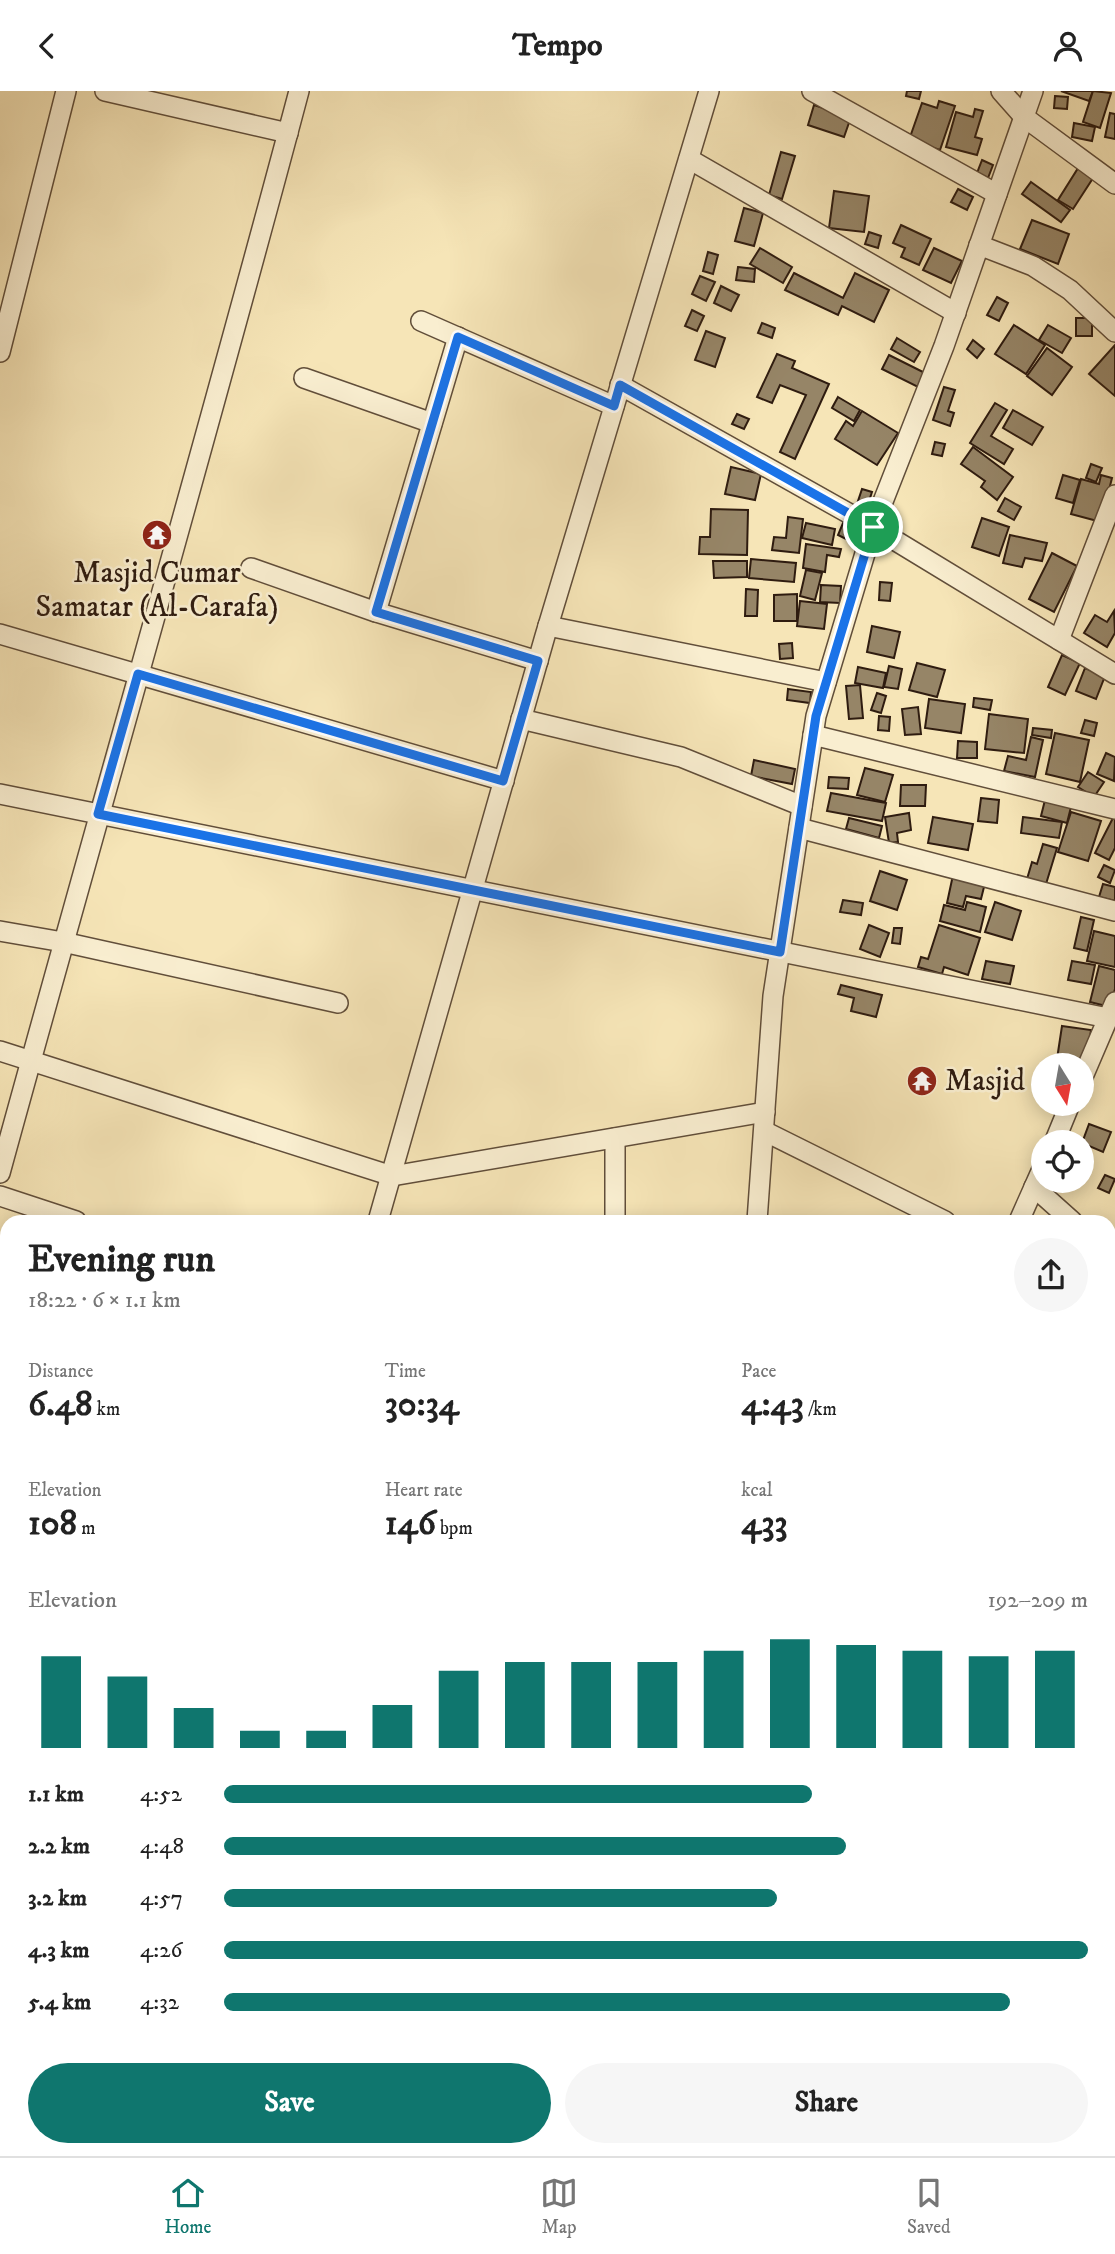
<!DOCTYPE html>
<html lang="en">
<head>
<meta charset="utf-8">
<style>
  body { margin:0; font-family:"IM FELL DW Pica",serif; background:#f6f6f6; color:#222; height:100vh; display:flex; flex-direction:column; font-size:26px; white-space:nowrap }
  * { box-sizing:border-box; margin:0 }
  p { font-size:23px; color:#767676 }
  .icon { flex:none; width:38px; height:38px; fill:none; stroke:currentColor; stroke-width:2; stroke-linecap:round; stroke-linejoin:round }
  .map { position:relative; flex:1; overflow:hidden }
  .sheet { position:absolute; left:0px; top:1124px; width:1116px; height:942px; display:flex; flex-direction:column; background:#fff; border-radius:21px 21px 0 0; box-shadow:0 4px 18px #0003 }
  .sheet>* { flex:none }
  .needle { width:46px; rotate:169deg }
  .tools { position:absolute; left:1031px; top:962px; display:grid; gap:14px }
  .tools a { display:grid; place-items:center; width:63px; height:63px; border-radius:50%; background:#fff; box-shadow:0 4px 18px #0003; font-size:35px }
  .pin { position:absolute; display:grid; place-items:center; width:60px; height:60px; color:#fff; margin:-30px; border:4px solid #fff; border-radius:50%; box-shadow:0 2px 7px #0007 }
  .round { display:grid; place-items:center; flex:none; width:74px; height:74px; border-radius:37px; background:#f6f6f6 }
  .headline { display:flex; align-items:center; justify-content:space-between; height:119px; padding:0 28px }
  h1 { font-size:38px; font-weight:700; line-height:52px }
  .stats { display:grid; grid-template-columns:repeat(3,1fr); gap:10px; height:119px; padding:7px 28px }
  .stats div { display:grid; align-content:center }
  .stats b { font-size:35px; font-weight:700 }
  .stats small { font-size:19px; font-weight:400 }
  .stats p { font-size:19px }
  .chart { height:196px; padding:14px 28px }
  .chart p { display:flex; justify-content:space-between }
  .chart svg { width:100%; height:126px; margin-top:7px; stroke:#0f766e; stroke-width:6 }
  .cta { display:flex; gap:14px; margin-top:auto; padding:14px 28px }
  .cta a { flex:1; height:80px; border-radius:42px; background:#0f766e; color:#fff; font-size:28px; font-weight:700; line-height:80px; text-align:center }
  .cta a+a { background:#f6f6f6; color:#222 }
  ul { padding:0 28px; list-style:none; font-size:23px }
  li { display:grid; grid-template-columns:112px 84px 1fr; align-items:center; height:52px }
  li i { height:18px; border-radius:9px; background:#0f766e }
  header { display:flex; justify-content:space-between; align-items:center; height:91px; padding:0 28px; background:#fff; font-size:32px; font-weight:700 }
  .tabs { display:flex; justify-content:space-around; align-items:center; height:98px; border-top:2px solid #e0e0e0; background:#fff; font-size:19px; color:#767676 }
  .tabs a { display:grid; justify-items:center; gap:4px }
  .tabs .current { color:#0f766e }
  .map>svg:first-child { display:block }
</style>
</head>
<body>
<header><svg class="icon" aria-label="back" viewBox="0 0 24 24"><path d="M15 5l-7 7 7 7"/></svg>Tempo<svg class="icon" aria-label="person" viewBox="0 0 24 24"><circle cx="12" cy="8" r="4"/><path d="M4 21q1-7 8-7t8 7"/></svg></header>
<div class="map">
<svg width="1115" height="2065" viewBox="0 0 1115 2065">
  <rect width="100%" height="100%" fill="#f6e5b7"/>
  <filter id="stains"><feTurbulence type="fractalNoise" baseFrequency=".00286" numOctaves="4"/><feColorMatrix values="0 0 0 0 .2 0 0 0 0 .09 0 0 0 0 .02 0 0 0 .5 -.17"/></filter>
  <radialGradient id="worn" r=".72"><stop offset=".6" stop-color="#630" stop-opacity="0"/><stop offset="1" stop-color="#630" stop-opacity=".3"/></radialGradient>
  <g fill="#968567" stroke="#2f1c10" stroke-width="2">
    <path d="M 907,0 L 921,0 L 919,8 L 906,5 Z"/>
    <path d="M 1061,0 L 1093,0 L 1089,10 Z"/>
    <path d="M 1093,0 L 1111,2 L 1100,37 L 1083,31 Z"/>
    <path d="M 1055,5 L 1068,6 L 1067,18 L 1054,17 Z"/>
    <path d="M 939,10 L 955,15 L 940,59 L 909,49 L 922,12 L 937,17 Z"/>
    <path d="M 814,14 L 851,26 L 844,46 L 808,34 Z"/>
    <path d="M 975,18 L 983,20 L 975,46 L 982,48 L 977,64 L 946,56 L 956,21 L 973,26 Z"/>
    <path d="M 1110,22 L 1115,23 L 1115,48 L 1105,46 Z"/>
    <path d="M 1074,32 L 1095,36 L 1092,50 L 1072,46 Z"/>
    <path d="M 781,61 L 795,65 L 782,108 L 769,104 Z"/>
    <path d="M 982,69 L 993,74 L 988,87 L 977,82 Z"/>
    <path d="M 1080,74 L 1095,84 L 1073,118 L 1058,109 Z"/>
    <path d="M 1031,91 L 1070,119 L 1061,131 L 1022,103 Z"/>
    <path d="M 958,98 L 973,106 L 967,119 L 951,111 Z"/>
    <path d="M 834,100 L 869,105 L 864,141 L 829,137 Z"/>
    <path d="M 744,117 L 763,122 L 754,155 L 735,150 Z"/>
    <path d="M 1032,129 L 1069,143 L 1058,173 L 1020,158 Z"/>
    <path d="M 901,134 L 931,148 L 919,174 L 901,166 L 905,157 L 893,152 Z"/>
    <path d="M 869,141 L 881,145 L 878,157 L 865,153 Z"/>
    <path d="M 760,157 L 792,176 L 783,192 L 750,173 Z"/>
    <path d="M 934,157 L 962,170 L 951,192 L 923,179 Z"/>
    <path d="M 708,161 L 718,164 L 713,183 L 703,180 Z"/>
    <path d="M 738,176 L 755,178 L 754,191 L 736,189 Z"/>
    <path d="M 794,182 L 843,207 L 855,182 L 889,199 L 874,231 L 842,215 L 838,224 L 785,199 Z"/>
    <path d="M 700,185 L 715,191 L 706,210 L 692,203 Z"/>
    <path d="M 721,195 L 739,204 L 731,220 L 714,212 Z"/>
    <path d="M 997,206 L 1008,212 L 999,230 L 987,224 Z"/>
    <path d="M 692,219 L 704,225 L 697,240 L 685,235 Z"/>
    <rect x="1076" y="227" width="16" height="18"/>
    <path d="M 762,232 L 775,237 L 772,247 L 758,242 Z"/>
    <path d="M 1014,234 L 1045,254 L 1026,283 L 995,263 Z"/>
    <path d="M 1048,234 L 1071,247 L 1062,262 L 1039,249 Z"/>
    <path d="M 706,240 L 725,247 L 715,276 L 695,269 Z"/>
    <path d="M 897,247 L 920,261 L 914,271 L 891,258 Z"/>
    <path d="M 973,249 L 984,258 L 977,267 L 967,258 Z"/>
    <path d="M 1115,254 L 1115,305 L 1089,283 Z"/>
    <path d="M 1047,257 L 1072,276 L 1052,304 L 1027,285 Z"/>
    <path d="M 777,263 L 795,270 L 792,277 L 829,293 L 795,368 L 780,361 L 806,304 L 780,294 L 772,312 L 757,306 Z"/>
    <path d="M 889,264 L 925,282 L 918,296 L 882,278 Z"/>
    <path d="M 944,296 L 955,299 L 948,320 L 954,322 L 950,335 L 933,329 Z"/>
    <path d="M 838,306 L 860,319 L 854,330 L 832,317 Z"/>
    <path d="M 995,312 L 1007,319 L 991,345 L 1013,358 L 1004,373 L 970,352 Z"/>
    <path d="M 1013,319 L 1043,336 L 1032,354 L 1003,337 Z"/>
    <path d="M 862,320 L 898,342 L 877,374 L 835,348 L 846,330 L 853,335 Z"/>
    <path d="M 737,323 L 749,328 L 744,338 L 732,333 Z"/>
    <path d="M 935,351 L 945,353 L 942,365 L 932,363 Z"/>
    <path d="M 973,356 L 1013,386 L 997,409 L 981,396 L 985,390 L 961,373 Z"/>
    <path d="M 1091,373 L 1102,377 L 1096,391 L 1086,387 Z"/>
    <path d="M 731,376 L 761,383 L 755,409 L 725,403 Z"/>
    <path d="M 1063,384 L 1080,389 L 1073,412 L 1056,407 Z"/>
    <path d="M 1101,384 L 1112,387 L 1101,431 L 1071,423 L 1081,388 L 1099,393 Z"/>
    <path d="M 862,398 L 872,401 L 867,416 L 857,413 Z"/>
    <path d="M 1005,407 L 1021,416 L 1014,429 L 998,420 Z"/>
    <path d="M 711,418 L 748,419 L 747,464 L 699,463 L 700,446 L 710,446 Z"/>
    <path d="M 788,426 L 803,428 L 799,462 L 772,459 L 774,446 L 786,447 Z"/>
    <path d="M 982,427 L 1009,436 L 999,465 L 972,456 Z"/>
    <path d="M 806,432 L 835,438 L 832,454 L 802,447 Z"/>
    <path d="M 843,432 L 860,440 L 854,452 L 838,444 Z"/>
    <path d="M 1010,444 L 1047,452 L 1042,470 L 1025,467 L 1022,476 L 1003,472 Z"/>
    <path d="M 806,453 L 841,458 L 839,466 L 827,464 L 825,481 L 803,477 Z"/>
    <path d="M 1052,462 L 1077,475 L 1054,521 L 1029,508 Z"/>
    <path d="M 751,468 L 796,472 L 794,491 L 749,487 Z"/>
    <path d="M 713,470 L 747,470 L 747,486 L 714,487 Z"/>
    <path d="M 806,479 L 822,482 L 815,509 L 800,505 Z"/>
    <path d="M 880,491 L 892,492 L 890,510 L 879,509 Z"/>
    <path d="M 821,494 L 841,495 L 840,512 L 820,511 Z"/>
    <path d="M 746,498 L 758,499 L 757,525 L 745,525 Z"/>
    <path d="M 797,503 L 797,530 L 774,530 L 774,504 Z"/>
    <path d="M 800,510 L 827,513 L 824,538 L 797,535 Z"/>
    <path d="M 1114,520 L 1115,542 L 1107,556 L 1084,542 L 1095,524 L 1107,531 Z"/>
    <path d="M 872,535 L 900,541 L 894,567 L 867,561 Z"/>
    <path d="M 792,552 L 793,567 L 780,568 L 779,553 Z"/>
    <path d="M 1062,564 L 1080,572 L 1065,604 L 1048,596 Z"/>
    <path d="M 917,572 L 945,579 L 937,606 L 909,599 Z"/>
    <path d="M 889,575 L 902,578 L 898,598 L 884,596 Z"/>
    <path d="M 858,576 L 886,582 L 883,597 L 855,592 Z"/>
    <path d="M 1085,577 L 1105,585 L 1096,608 L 1076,600 Z"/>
    <path d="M 860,594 L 863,627 L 849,628 L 846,595 Z"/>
    <path d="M 788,598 L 811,601 L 810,612 L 787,609 Z"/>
    <path d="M 877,602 L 886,605 L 881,622 L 871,619 Z"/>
    <path d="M 974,607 L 992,609 L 990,619 L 973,616 Z"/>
    <path d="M 929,608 L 965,613 L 961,642 L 925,637 Z"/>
    <path d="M 918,616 L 921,643 L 905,644 L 902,618 Z"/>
    <path d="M 989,623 L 1028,628 L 1024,662 L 985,658 Z"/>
    <path d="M 879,625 L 890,626 L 889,640 L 878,639 Z"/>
    <path d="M 1085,629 L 1097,632 L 1094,645 L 1081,642 Z"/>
    <path d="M 1033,637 L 1052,639 L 1051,647 L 1032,644 Z"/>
    <path d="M 1055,642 L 1089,649 L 1080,691 L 1046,683 Z"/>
    <path d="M 1031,646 L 1043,649 L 1035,686 L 1004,680 L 1008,665 L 1026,669 Z"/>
    <path d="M 958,650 L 977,651 L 977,667 L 957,667 Z"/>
    <path d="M 1106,662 L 1115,666 L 1114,690 L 1097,683 Z"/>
    <path d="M 754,669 L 795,678 L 792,693 L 751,685 Z"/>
    <path d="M 865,677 L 893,684 L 885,711 L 857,704 Z"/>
    <path d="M 1088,681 L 1104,691 L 1094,706 L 1078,696 Z"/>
    <path d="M 829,686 L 849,687 L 848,698 L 828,697 Z"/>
    <path d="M 901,694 L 926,694 L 925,715 L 900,715 Z"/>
    <path d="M 831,702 L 886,712 L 882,730 L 827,720 Z"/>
    <path d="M 981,707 L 999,709 L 997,732 L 978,730 Z"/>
    <path d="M 1045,709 L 1071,716 L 1067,732 L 1041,725 Z"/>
    <path d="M 1071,721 L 1101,730 L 1088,770 L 1058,761 Z"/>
    <path d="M 909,722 L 911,739 L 897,742 L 898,751 L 889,752 L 885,726 Z"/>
    <path d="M 1115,723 L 1115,757 L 1109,769 L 1095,762 Z"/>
    <path d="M 933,726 L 973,733 L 968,759 L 928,752 Z"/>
    <path d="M 1023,726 L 1062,731 L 1059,747 L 1021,742 Z"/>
    <path d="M 849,727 L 882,735 L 879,747 L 846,738 Z"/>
    <path d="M 1043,753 L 1057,757 L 1046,793 L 1027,788 L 1032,771 L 1037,773 Z"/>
    <path d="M 1104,774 L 1115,779 L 1110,792 L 1098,786 Z"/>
    <path d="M 880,780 L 907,789 L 897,819 L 870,810 Z"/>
    <path d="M 953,784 L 985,792 L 981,808 L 966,805 L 963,816 L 947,812 Z"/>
    <path d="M 1103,793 L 1115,796 L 1115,810 L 1099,806 Z"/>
    <path d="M 843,809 L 863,812 L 861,824 L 840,821 Z"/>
    <path d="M 967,811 L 986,816 L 980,841 L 940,830 L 944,814 L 965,819 Z"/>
    <path d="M 995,811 L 1021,820 L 1012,849 L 985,841 Z"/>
    <path d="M 1081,826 L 1094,829 L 1087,860 L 1074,857 Z"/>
    <path d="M 869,834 L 889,842 L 880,866 L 860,858 Z"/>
    <path d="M 939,834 L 980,847 L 968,884 L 944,876 L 942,883 L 918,876 L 921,866 L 928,868 Z"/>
    <path d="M 894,837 L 902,837 L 900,853 L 892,852 Z"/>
    <path d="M 1094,840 L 1115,845 L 1115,876 L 1087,870 Z"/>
    <path d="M 986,870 L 1014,875 L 1010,893 L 982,888 Z"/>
    <path d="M 1072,870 L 1095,874 L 1091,893 L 1068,889 Z"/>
    <path d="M 1099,875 L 1115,879 L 1115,898 L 1110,916 L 1090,911 Z"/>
    <path d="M 841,894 L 882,904 L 876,926 L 851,920 L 854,907 L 838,903 Z"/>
    <path d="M 1062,935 L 1091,939 L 1087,972 L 1057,968 Z"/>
    <path d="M 1089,1033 L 1111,1041 L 1103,1061 L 1082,1052 Z"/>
    <path d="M 1105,1084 L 1115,1088 L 1109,1102 L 1098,1097 Z"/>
    <path d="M 1114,1213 L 1115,1215 L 1115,1233 L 1110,1225 L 1110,1216 Z"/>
    <path d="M 1115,1291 L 1115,1325 L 1110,1320 L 1110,1298 Z"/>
    <path d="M 1110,1370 L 1115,1375 L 1114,1403 L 1110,1399 Z"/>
    <path d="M 1115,1423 L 1115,1460 L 1110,1457 L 1110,1432 Z"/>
    <path d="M 1110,1558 L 1115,1566 L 1115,1575 L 1110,1579 Z"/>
    <path d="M 1110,1598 L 1115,1603 L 1115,1614 L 1110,1620 Z"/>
    <path d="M 1110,1668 L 1115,1669 L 1115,1693 L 1110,1692 Z"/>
  </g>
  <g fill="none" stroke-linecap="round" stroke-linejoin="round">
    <g stroke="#614e3a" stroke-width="22">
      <g id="street">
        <path d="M 105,0 L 288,42"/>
        <path d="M 812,0 L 997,103"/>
        <path d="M 1001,0 L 1024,26 L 1115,93"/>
        <path d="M 689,68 L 956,222"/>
        <path d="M 979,154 L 1033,175 L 1070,199 L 1115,241"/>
        <path d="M 421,230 L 614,315"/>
        <path d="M 0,261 L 66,0"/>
        <path d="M 304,287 L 432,332"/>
        <path d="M 620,294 L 873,436 L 1115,583"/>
        <path d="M 251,477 L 376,521 L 538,570"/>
        <path d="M 376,521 L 458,246"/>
        <path d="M 548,535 L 826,591"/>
        <path d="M 0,543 L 504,690"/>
        <path d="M 1059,549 L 1115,404"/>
        <path d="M 521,628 L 681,666 L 802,715"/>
        <path d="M 813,644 L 1115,718"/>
        <path d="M 0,703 L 1108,927"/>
        <path d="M 799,737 L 1115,820"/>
        <path d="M 0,840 L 63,851 L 338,912"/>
        <path d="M 0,960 L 392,1085 L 765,1021"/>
        <path d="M 1082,988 L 1115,911"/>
        <path d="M 764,1040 L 945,1130"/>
        <path d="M 1054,1052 L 1070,1013"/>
        <path d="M 0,1082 C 99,721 203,362 299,0"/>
        <path d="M 1034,1096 L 1072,1130"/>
        <path d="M 0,1105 L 76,1130"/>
        <path d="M 378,1130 L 545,545 L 709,0"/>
        <path d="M 615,1130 L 615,1047"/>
        <path d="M 757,1130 L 773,905 L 816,625 L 873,436 L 944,255 L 1033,0"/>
        <path d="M 1019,1130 L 1043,1076"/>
        <path d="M 1110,1165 L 1115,1170"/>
        <path d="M 0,1415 L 7,1417"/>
        <path d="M 0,1641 L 7,1642"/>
        <path d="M 1110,1651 L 1115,1655"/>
        <path d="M 0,1794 L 7,1796"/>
        <path d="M 1110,1803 L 1115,1806"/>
        <path d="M 1110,1872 L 1115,1836"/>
        <path d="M 154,2058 L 174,2065"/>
        <path d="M 790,2058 L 797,2065"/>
        <path d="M 1086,2058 L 1094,2065"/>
        <path d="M 112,2065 L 114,2058"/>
        <path d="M 545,2065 L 550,2058"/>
        <path d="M 697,2065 L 697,2058"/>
      </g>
    </g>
    <g stroke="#2f1c10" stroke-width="29">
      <path id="secondary" d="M 0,1250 L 7,1252"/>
    </g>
    <use href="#street" stroke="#f9eed0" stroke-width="19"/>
    <use href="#secondary" stroke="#f9eed0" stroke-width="26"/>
  </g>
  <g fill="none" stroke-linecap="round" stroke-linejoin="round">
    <g stroke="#fff" stroke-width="14">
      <path id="route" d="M 458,246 L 614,315 L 620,294 L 873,436 L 816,625 L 780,861 L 98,723 L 138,583 L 503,690 L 538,570 L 376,521 Z"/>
    </g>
    <use href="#route" stroke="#1a73e8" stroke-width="9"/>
  </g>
  <defs>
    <g id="temple-disc" transform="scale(1.575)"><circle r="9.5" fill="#8f2418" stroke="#f9eed0"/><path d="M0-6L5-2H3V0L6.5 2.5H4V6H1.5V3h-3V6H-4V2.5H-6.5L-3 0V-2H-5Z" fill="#fff"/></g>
  </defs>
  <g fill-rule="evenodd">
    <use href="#temple-disc" x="157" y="444"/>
    <use href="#temple-disc" x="922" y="990"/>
  </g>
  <g text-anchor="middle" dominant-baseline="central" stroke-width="5" stroke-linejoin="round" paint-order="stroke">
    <g font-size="30" fill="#2f1c10" stroke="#f9eed0">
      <text x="157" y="482">Masjid Cumar<tspan x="157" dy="34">Samatar (Al-Carafa)</tspan></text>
      <text x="945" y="990" text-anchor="start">Masjid</text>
    </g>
  </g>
  <rect width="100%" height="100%" filter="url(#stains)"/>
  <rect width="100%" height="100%" fill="url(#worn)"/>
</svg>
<div class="tools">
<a><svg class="needle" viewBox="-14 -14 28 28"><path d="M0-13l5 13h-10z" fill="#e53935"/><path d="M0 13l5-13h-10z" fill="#767676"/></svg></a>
<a><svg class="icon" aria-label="locate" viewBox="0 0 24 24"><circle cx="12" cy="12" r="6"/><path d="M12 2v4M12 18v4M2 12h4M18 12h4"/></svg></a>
</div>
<div class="pin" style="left:873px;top:436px;background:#1e9e55"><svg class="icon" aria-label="arrive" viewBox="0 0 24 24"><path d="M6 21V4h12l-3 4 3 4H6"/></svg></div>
<section class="sheet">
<div class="headline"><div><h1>Evening run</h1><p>18:22 · 6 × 1.1 km</p></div><a class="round"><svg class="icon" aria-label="share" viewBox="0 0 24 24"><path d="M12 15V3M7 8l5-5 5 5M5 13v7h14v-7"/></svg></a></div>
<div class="stats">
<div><p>Distance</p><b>6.48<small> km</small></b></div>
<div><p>Time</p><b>30:34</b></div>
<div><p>Pace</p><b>4:43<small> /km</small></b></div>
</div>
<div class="stats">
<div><p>Elevation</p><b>108<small> m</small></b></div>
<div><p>Heart rate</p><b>146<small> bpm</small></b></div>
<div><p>kcal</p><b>433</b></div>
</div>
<div class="chart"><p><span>Elevation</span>192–209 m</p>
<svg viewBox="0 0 160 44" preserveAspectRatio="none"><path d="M5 44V12M15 44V19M25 44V30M35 44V38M45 44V38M55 44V29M65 44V17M75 44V14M85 44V14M95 44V14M105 44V10M115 44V6M125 44V8M135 44V10M145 44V12M155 44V10"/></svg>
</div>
<ul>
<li><b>1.1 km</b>4:52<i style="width:68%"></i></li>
<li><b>2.2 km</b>4:48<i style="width:72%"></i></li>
<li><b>3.2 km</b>4:57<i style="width:64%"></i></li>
<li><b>4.3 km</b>4:26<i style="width:100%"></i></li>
<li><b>5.4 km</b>4:32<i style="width:91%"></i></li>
</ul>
<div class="cta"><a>Save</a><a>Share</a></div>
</section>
</div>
<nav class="tabs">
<a class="current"><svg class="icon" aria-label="home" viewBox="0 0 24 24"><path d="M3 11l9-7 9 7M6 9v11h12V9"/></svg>Home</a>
<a><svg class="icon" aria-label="map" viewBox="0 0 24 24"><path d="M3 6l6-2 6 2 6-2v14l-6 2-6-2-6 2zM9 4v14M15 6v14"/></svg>Map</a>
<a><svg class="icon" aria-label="saved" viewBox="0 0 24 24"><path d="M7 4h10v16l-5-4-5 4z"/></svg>Saved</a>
</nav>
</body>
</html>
